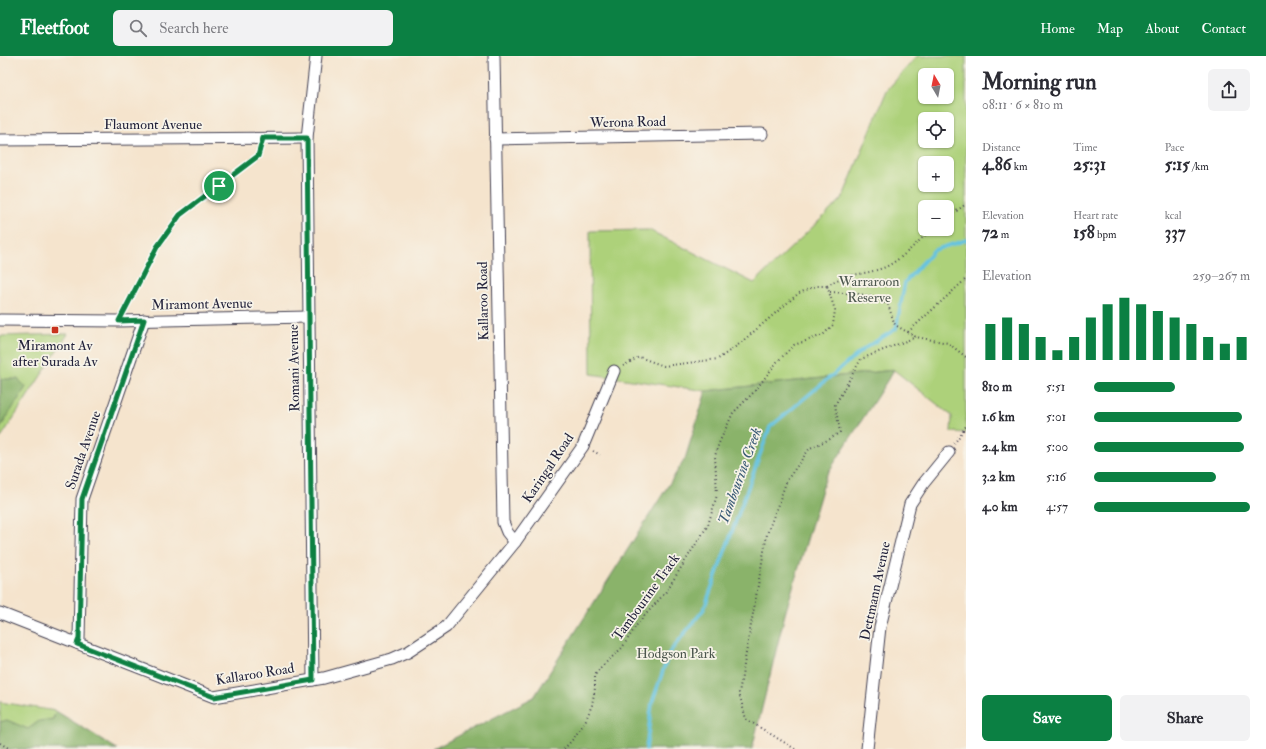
<!DOCTYPE html>
<html lang="en">
<head>
<meta charset="utf-8">
<style>
  body { margin:0; font-family:"IM FELL Double Pica",serif; background:#f2f2f3; color:#2b2b33; height:100vh; display:flex; flex-direction:column; font-size:15px; white-space:nowrap }
  * { box-sizing:border-box; margin:0 }
  p { font-size:13px; color:#7c7c81 }
  .icon { flex:none; width:22px; height:22px; fill:none; stroke:currentColor; stroke-width:2; stroke-linecap:round; stroke-linejoin:round }
  .map { position:relative; flex:1; overflow:hidden }
  .panel { display:flex; flex-direction:column; background:#fff; width:300px }
  .panel>* { flex:none }
  .needle { width:26px; rotate:350deg }
  .tools { position:absolute; left:918px; top:12px; display:grid; gap:8px }
  .tools a { display:grid; place-items:center; width:36px; height:36px; border-radius:6px; background:#fff; box-shadow:0 1px 3px #0004; font-size:20px }
  .pin { position:absolute; display:grid; place-items:center; width:34px; height:34px; color:#fff; margin:-17px; border:2px solid #fff; border-radius:50%; box-shadow:0 1px 4px #0007 }
  .round { display:grid; place-items:center; flex:none; width:42px; height:42px; border-radius:6px; background:#f2f2f3 }
  .head { display:flex; align-items:center; justify-content:space-between; height:68px; padding:0 16px }
  h1 { font-size:22px; font-weight:700; line-height:30px }
  .figures { display:grid; grid-template-columns:repeat(3,1fr); gap:6px; height:68px; padding:4px 16px }
  .figures div { display:grid; align-content:center }
  .figures b { font-size:17px; font-weight:700 }
  .figures small { font-size:11px; font-weight:400 }
  .figures p { font-size:11px }
  .chart { height:112px; padding:8px 16px }
  .chart p { display:flex; justify-content:space-between }
  .chart svg { width:100%; height:72px; margin-top:4px; stroke:#0b8043; stroke-width:6 }
  .button { display:flex; gap:8px; margin-top:auto; padding:8px 16px }
  .button a { flex:1; height:46px; border-radius:6px; background:#0b8043; color:#fff; font-size:16px; font-weight:700; line-height:46px; text-align:center }
  .button a+a { background:#f2f2f3; color:#2b2b33 }
  ul { padding:0 16px; list-style:none; font-size:13px }
  li { display:grid; grid-template-columns:64px 48px 1fr; align-items:center; height:30px }
  li i { height:10px; border-radius:5px; background:#0b8043 }
  header { display:flex; align-items:center; gap:24px; box-sizing:border-box; height:56px; padding:0 20px; background:#0b8043; color:#fff }
  header strong { font-size:19px }
  nav { display:flex; gap:22px; margin-inline-start:auto; font-size:14px }
  .search { width:280px; height:36px; background:#f2f2f3; display:flex; align-items:center; gap:10px; box-sizing:border-box; padding:0 14px; border-radius:6px; color:#7c7c81; font-size:15px }
  main { display:flex; flex:1; min-height:0 }
  .map>svg:first-child { display:block }
</style>
</head>
<body>
<header>
<strong>Fleetfoot</strong>
<div class="search"><svg class="icon" aria-label="search" viewBox="0 0 24 24"><circle cx="10" cy="10" r="6"/><path d="M15 15l6 6"/></svg>Search here</div>
<nav><a>Home</a><a>Map</a><a>About</a><a>Contact</a></nav>
</header>
<main>
<div class="map">
<svg width="966" height="693" viewBox="0 0 966 693">
  <rect width="100%" height="100%" fill="#f7f3e8"/>
  <filter id="ink" filterUnits="userSpaceOnUse"><feTurbulence type="fractalNoise" baseFrequency=".025" numOctaves="2"/><feDisplacementMap in="SourceGraphic" scale="8" xChannelSelector="R" yChannelSelector="G"/><feConvolveMatrix kernelMatrix="1 2 1 2 8 2 1 2 1" color-interpolation-filters="sRGB"/></filter>
  <filter id="wash" filterUnits="userSpaceOnUse"><feTurbulence type="fractalNoise" baseFrequency=".012" numOctaves="4" result="noise"/><feDisplacementMap in="SourceGraphic" scale="16" xChannelSelector="R" yChannelSelector="G"/><feGaussianBlur stdDeviation="0.9" result="paint"/><feColorMatrix in="noise" values="0 0 0 0 0 0 0 0 0 0 0 0 0 0 0 0 0 1.4 0 .05"/><feComposite in="paint" operator="in"/></filter>
  <g filter="url(#wash)">
    <rect width="100%" height="100%" fill="#f5e4cd"/>
    <g fill="#add17a" stroke="#687a5a" fill-rule="evenodd">
      <path d="M 917,0 L 966,0 L 966,377 L 951,376 L 952,360 L 894,314 L 706,335 L 591,318 L 590,175 L 649,174 L 754,227 L 842,143 L 887,34 ZM 925,19 L 947,19 L 947,41 L 925,41 ZM 925,63 L 947,63 L 947,85 L 925,85 ZM 925,107 L 947,107 L 947,129 L 925,129 ZM 925,151 L 947,151 L 947,173 L 925,173 Z"/>
      <path d="M 68,278 L 0,383 L 0,280 Z"/>
      <path d="M 0,646 L 56,655 L 41,693 L 0,693 Z"/>
    </g>
    <g fill="#8ab36a" stroke="#566a52">
      <path d="M 894,314 L 826,420 L 785,558 L 752,693 L 433,693 L 534,641 L 685,403 L 706,335 Z"/>
      <path d="M 1,323 L 18,323 L 26,331 L 0,372 Z"/>
      <path d="M 56,655 L 117,693 L 0,693 L 0,666 L 7,664 L 28,673 L 39,665 L 53,663 Z"/>
    </g>
    <g fill="none" stroke-linecap="round" stroke-linejoin="round">
      <path stroke="#64c3e2" stroke-width="3.5" d="M 646,693 L 652,647 L 669,597 L 704,553 L 770,371 L 865,292 L 896,273 L 905,226 L 934,194 L 966,184"/>
    </g>
  </g>
  <g filter="url(#ink)">
    <g fill="none" stroke-linecap="round" stroke-linejoin="round">
      <g stroke="#423f51" stroke-width="13">
        <g id="street">
          <path d="M 494,0 L 503,466 L 507,476 L 515,486"/>
          <path d="M 495,83 L 762,78"/>
          <path d="M 0,84 L 307,82"/>
          <path d="M 0,264 L 119,265 L 308,261"/>
          <path d="M 0,557 L 214,641 L 324,622 L 392,603 L 408,596 L 446,571 L 515,486 L 583,390 L 614,315"/>
          <path d="M 77,587 L 79,583 L 82,443 L 144,264"/>
          <path d="M 313,624 L 307,82 L 316,0"/>
          <path d="M 867,693 L 880,571 L 910,448 L 923,428 L 949,396"/>
        </g>
      </g>
      <g stroke="#423f51" stroke-width="2" stroke-dasharray="1 3" stroke-linecap="butt">
        <path d="M 947,162 L 966,148"/>
        <path d="M 827,230 C 846,216 862,220 883,212 C 902,204 917,186 932,173"/>
        <path d="M 830,236 L 859,238 L 874,241 L 888,249 L 895,269 L 916,281 L 948,287 L 966,301"/>
        <path d="M 124,255 L 157,191 L 180,159 L 258,100 L 260,94"/>
        <path d="M 908,276 L 966,223"/>
        <path d="M 623,310 L 639,301 L 664,310 L 718,303 L 738,289 L 799,237 L 816,230 L 827,230"/>
        <path d="M 954,388 L 966,370"/>
        <path d="M 593,395 L 600,399"/>
        <path d="M 0,687 L 10,693"/>
        <path d="M 564,693 L 573,683 L 585,666 L 592,649 L 595,632 L 595,619 L 600,612 L 622,592 L 638,567 L 665,537 L 708,469 L 717,439 L 715,400 L 719,387 L 733,357 L 754,336 L 777,306 L 794,289 L 823,279 L 833,269 L 835,254 L 827,230"/>
        <path d="M 795,693 L 746,663 L 739,637 L 767,478 L 787,424 L 810,392 L 830,383 L 840,376 L 835,349 L 861,303 L 916,281"/>
      </g>
      <use href="#street" stroke="#fff" stroke-width="11"/>
    </g>
  </g>
  <g fill="none" stroke-linecap="round" stroke-linejoin="round" filter="url(#ink)">
    <g stroke="#fff" stroke-width="8">
      <path id="route" d="M 263,82 L 307,82 L 313,624 L 214,641 L 77,588 L 79,583 L 82,443 L 144,264 L 119,265 L 157,191 L 180,159 L 258,100 Z"/>
    </g>
    <use href="#route" stroke="#0b8043" stroke-width="5"/>
  </g>
  <rect fill="#c8321e" stroke="#f7f3e8" stroke-width="1.5" x="51" y="270" width="8" height="8" rx="2"/>
  <g text-anchor="middle" dominant-baseline="central" stroke-width="3.5" stroke-linejoin="round" paint-order="stroke">
    <g font-size="14" fill="#22223b" stroke="#f7f3e8">
      <text transform="translate(628 66) rotate(-1)">Werona Road</text>
      <text x="153" y="68">Flaumont Avenue</text>
      <text transform="translate(483 245) rotate(-91)">Kallaroo Road</text>
      <text transform="translate(202 248) rotate(-1)">Miramont Avenue</text>
      <text transform="translate(294 312) rotate(-91)">Romani Avenue</text>
      <text transform="translate(83 394) rotate(-71)">Surada Avenue</text>
      <text transform="translate(548 412) rotate(-56)">Karingal Road</text>
      <text transform="translate(875 535) rotate(-78)">Dettmann Avenue</text>
      <text transform="translate(646 541) rotate(-54)">Tambourine Track</text>
      <text transform="translate(255 618) rotate(-9)">Kallaroo Road</text>
    </g>
    <g font-size="14" fill="#4c574e" stroke="#f7f3e8">
      <text x="869" y="225">Warraroon<tspan x="869" dy="16">Reserve</tspan></text>
      <text x="676" y="597">Hodgson Park</text>
    </g>
    <g font-size="14" fill="#22223b" stroke="#f7f3e8">
      <text x="55" y="289">Miramont Av<tspan x="55" dy="16">after Surada Av</tspan></text>
    </g>
    <g font-size="15" font-style="italic" fill="#395a75" stroke="#f7f3e8">
      <text transform="translate(740 420) rotate(-70)">Tambourine Creek</text>
    </g>
  </g>
</svg>
<div class="tools">
<a><svg class="needle" viewBox="-14 -14 28 28"><path d="M0-13l5 13h-10z" fill="#e53935"/><path d="M0 13l5-13h-10z" fill="#7c7c81"/></svg></a>
<a><svg class="icon" aria-label="locate" viewBox="0 0 24 24"><circle cx="12" cy="12" r="6"/><path d="M12 2v4M12 18v4M2 12h4M18 12h4"/></svg></a>
<a>+</a>
<a>−</a>
</div>
<div class="pin" style="left:219px;top:130px;background:#1e9e55"><svg class="icon" aria-label="arrive" viewBox="0 0 24 24"><path d="M6 21V4h12l-3 4 3 4H6"/></svg></div>
</div>
<section class="panel">
<div class="head"><div><h1>Morning run</h1><p>08:11 · 6 × 810 m</p></div><a class="round"><svg class="icon" aria-label="share" viewBox="0 0 24 24"><path d="M12 15V3M7 8l5-5 5 5M5 13v7h14v-7"/></svg></a></div>
<div class="figures">
<div><p>Distance</p><b>4.86<small> km</small></b></div>
<div><p>Time</p><b>25:31</b></div>
<div><p>Pace</p><b>5:15<small> /km</small></b></div>
</div>
<div class="figures">
<div><p>Elevation</p><b>72<small> m</small></b></div>
<div><p>Heart rate</p><b>158<small> bpm</small></b></div>
<div><p>kcal</p><b>337</b></div>
</div>
<div class="chart"><p><span>Elevation</span>259–267 m</p>
<svg viewBox="0 0 160 44" preserveAspectRatio="none"><path d="M5 44V22M15 44V18M25 44V22M35 44V30M45 44V38M55 44V30M65 44V18M75 44V10M85 44V6M95 44V10M105 44V14M115 44V18M125 44V22M135 44V30M145 44V34M155 44V30"/></svg>
</div>
<ul>
<li><b>810 m</b>5:51<i style="width:52%"></i></li>
<li><b>1.6 km</b>5:01<i style="width:95%"></i></li>
<li><b>2.4 km</b>5:00<i style="width:96%"></i></li>
<li><b>3.2 km</b>5:16<i style="width:78%"></i></li>
<li><b>4.0 km</b>4:57<i style="width:100%"></i></li>
</ul>
<div class="button"><a>Save</a><a>Share</a></div>
</section>
</main>
</body>
</html>
